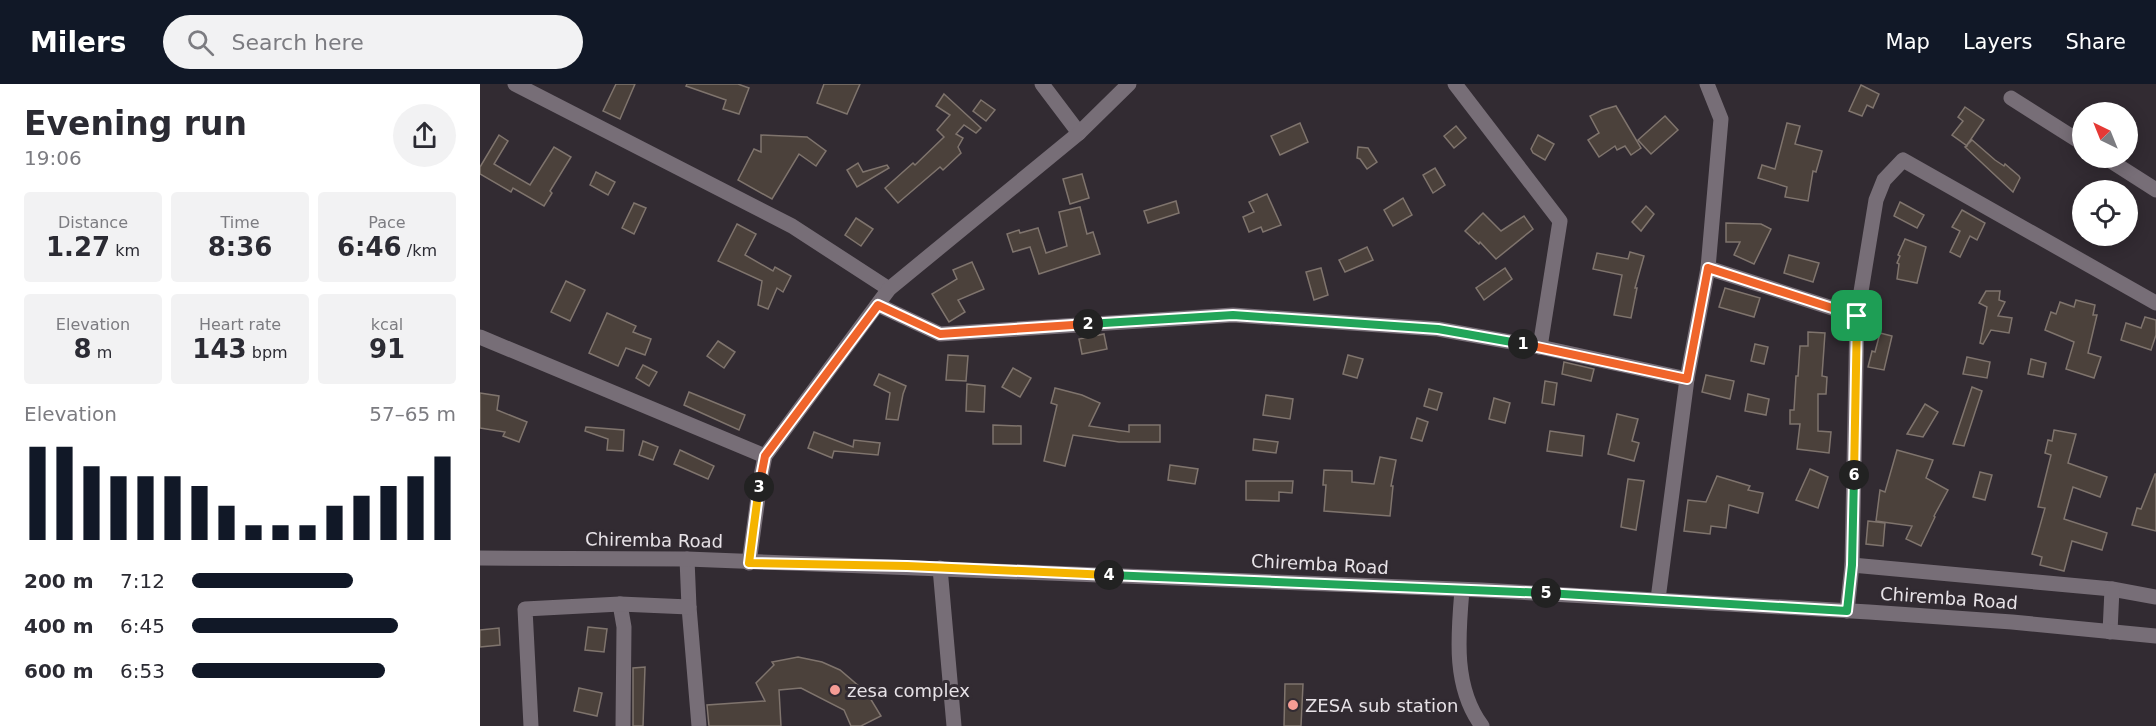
<!DOCTYPE html>
<html lang="en">
<head>
<meta charset="utf-8">
<style>
  body { margin:0; font-family:"DejaVu Sans",sans-serif; background:#f2f2f3; color:#2b2b33; height:100vh; display:flex; flex-direction:column; font-size:22px; white-space:nowrap }
  * { box-sizing:border-box; margin:0 }
  p { font-size:20px; color:#7c7c81 }
  .icon { flex:none; width:33px; height:33px; fill:none; stroke:currentColor; stroke-width:2; stroke-linecap:round; stroke-linejoin:round }
  .map { position:relative; flex:1; overflow:hidden }
  .drawer { display:flex; flex-direction:column; background:#fff; width:480px }
  .drawer>* { flex:none }
  .needle { width:39px; rotate:317deg }
  .tools { position:absolute; left:1592px; top:18px; display:grid; gap:12px }
  .tools a { display:grid; place-items:center; width:66px; height:66px; border-radius:50%; background:#fff; box-shadow:0 3px 15px #0003; font-size:30px }
  .pin { position:absolute; display:grid; place-items:center; width:51px; height:51px; color:#fff; margin:-26px; border-radius:12px; box-shadow:0 3px 9px #0006 }
  .km { position:absolute; width:30px; height:30px; margin:-15px; border-radius:50%; background:#222; color:#fff; font-size:16px; line-height:30px; text-align:center }
  .round { display:grid; place-items:center; flex:none; width:63px; height:63px; border-radius:32px; background:#f2f2f3 }
  .overview { display:flex; align-items:center; justify-content:space-between; height:102px; padding:0 24px }
  h1 { font-size:33px; font-weight:700; line-height:45px }
  .figures { display:grid; grid-template-columns:repeat(3,1fr); gap:9px; height:102px; padding:6px 24px }
  .figures div { display:grid; align-content:center; border-radius:6px; background:#f2f2f3; text-align:center }
  .figures b { font-size:26px; font-weight:700 }
  .figures small { font-size:16px; font-weight:400 }
  .figures p { font-size:16px }
  .chart { height:168px; padding:12px 24px }
  .chart p { display:flex; justify-content:space-between }
  .chart svg { width:100%; height:108px; margin-top:6px; stroke:#111827; stroke-width:6 }
  ul { padding:0 24px; list-style:none; font-size:20px }
  li { display:grid; grid-template-columns:96px 72px 1fr; align-items:center; height:45px }
  li i { height:15px; border-radius:8px; background:#111827 }
  header { display:flex; align-items:center; gap:36px; box-sizing:border-box; height:84px; padding:0 30px; background:#111827; color:#fff }
  header strong { font-size:28px }
  nav { display:flex; gap:33px; margin-inline-start:auto; font-size:21px }
  .search { width:420px; height:54px; background:#f2f2f3; display:flex; align-items:center; gap:15px; box-sizing:border-box; padding:0 21px; border-radius:33px; color:#7c7c81; font-size:22px }
  main { display:flex; flex:1; min-height:0 }
  .map>svg:first-child { display:block }
</style>
</head>
<body>
<header>
<strong>Milers</strong>
<div class="search"><svg class="icon" aria-label="search" viewBox="0 0 24 24"><circle cx="10" cy="10" r="6"/><path d="M15 15l6 6"/></svg>Search here</div>
<nav><a>Map</a><a>Layers</a><a>Share</a></nav>
</header>
<main>
<section class="drawer">
<div class="overview"><div><h1>Evening run</h1><p>19:06</p></div><a class="round"><svg class="icon" aria-label="share" viewBox="0 0 24 24"><path d="M12 15V3M7 8l5-5 5 5M5 13v7h14v-7"/></svg></a></div>
<div class="figures">
<div><p>Distance</p><b>1.27<small> km</small></b></div>
<div><p>Time</p><b>8:36</b></div>
<div><p>Pace</p><b>6:46<small> /km</small></b></div>
</div>
<div class="figures">
<div><p>Elevation</p><b>8<small> m</small></b></div>
<div><p>Heart rate</p><b>143<small> bpm</small></b></div>
<div><p>kcal</p><b>91</b></div>
</div>
<div class="chart"><p><span>Elevation</span>57–65 m</p>
<svg viewBox="0 0 160 44" preserveAspectRatio="none"><path d="M5 44V6M15 44V6M25 44V14M35 44V18M45 44V18M55 44V18M65 44V22M75 44V30M85 44V38M95 44V38M105 44V38M115 44V30M125 44V26M135 44V22M145 44V18M155 44V10"/></svg>
</div>
<ul>
<li><b>200 m</b>7:12<i style="width:61%"></i></li>
<li><b>400 m</b>6:45<i style="width:78%"></i></li>
<li><b>600 m</b>6:53<i style="width:73%"></i></li>
</ul>
</section>
<div class="map">
<svg width="1676" height="642" viewBox="0 0 1676 642">
  <rect width="100%" height="100%" fill="#322b32"/>
  <g fill="#4b413b" stroke="#7f746d" stroke-width="1.5">
    <path d="M 136,0 L 155,0 L 140,35 L 123,27 Z"/>
    <path d="M 207,0 L 258,0 L 269,4 L 259,30 L 243,25 L 246,16 L 206,2 Z"/>
    <path d="M 344,0 L 380,0 L 367,30 L 337,19 Z"/>
    <path d="M 1381,1 L 1399,10 L 1393,24 L 1387,21 L 1382,32 L 1369,27 Z"/>
    <path d="M 464,10 L 501,44 L 496,49 L 484,41 L 476,50 L 483,54 L 478,63 L 481,69 L 463,86 L 460,83 L 418,119 L 405,104 L 433,79 L 435,81 L 464,53 L 457,46 L 470,31 L 456,22 Z"/>
    <path d="M 501,16 L 515,26 L 506,37 L 493,27 Z"/>
    <path d="M 1136,22 L 1161,64 L 1151,71 L 1145,62 L 1137,66 L 1135,62 L 1119,73 L 1108,56 L 1119,49 L 1110,32 L 1122,26 Z"/>
    <path d="M 1485,23 L 1504,36 L 1487,61 L 1492,56 L 1515,76 L 1524,82 L 1525,80 L 1539,92 L 1540,94 L 1533,108 L 1485,63 L 1487,62 L 1472,51 L 1483,37 L 1478,33 Z"/>
    <path d="M 1185,32 L 1198,46 L 1171,70 L 1158,56 Z"/>
    <path d="M 820,39 L 828,58 L 800,71 L 791,52 Z"/>
    <path d="M 1307,39 L 1320,42 L 1315,60 L 1342,67 L 1336,88 L 1333,87 L 1328,117 L 1305,113 L 1307,103 L 1278,94 L 1282,81 L 1295,85 Z"/>
    <path d="M 976,42 L 986,54 L 974,64 L 964,52 Z"/>
    <path d="M 19,51 L 28,57 L 14,80 L 50,101 L 74,63 L 91,73 L 70,107 L 72,109 L 64,122 L 33,104 L 31,108 L 0,90 L 0,83 Z"/>
    <path d="M 281,51 L 327,53 L 346,67 L 336,82 L 319,70 L 292,115 L 258,96 L 274,65 L 281,68 Z"/>
    <path d="M 1058,51 L 1074,60 L 1065,76 L 1053,69 L 1051,65 Z"/>
    <path d="M 878,63 L 888,64 L 897,78 L 887,85 L 880,75 L 877,74 Z"/>
    <path d="M 378,79 L 383,88 L 407,81 L 409,84 L 377,103 L 367,86 Z"/>
    <path d="M 955,84 L 965,101 L 953,109 L 943,91 Z"/>
    <path d="M 116,88 L 135,98 L 128,111 L 110,101 Z"/>
    <path d="M 602,90 L 609,114 L 590,120 L 583,95 Z"/>
    <path d="M 787,110 L 801,141 L 783,148 L 781,143 L 769,148 L 763,133 L 774,128 L 769,118 Z"/>
    <path d="M 923,114 L 932,131 L 913,142 L 904,126 Z"/>
    <path d="M 696,117 L 699,129 L 668,139 L 664,127 Z"/>
    <path d="M 1420,118 L 1444,131 L 1437,144 L 1414,132 Z"/>
    <path d="M 154,119 L 166,124 L 154,150 L 142,144 Z"/>
    <path d="M 1166,122 L 1174,130 L 1161,147 L 1152,138 Z"/>
    <path d="M 600,123 L 607,150 L 613,148 L 620,170 L 559,190 L 550,163 L 533,168 L 527,150 L 539,146 L 540,149 L 558,144 L 566,169 L 587,162 L 579,128 Z"/>
    <path d="M 1482,126 L 1505,139 L 1497,156 L 1490,152 L 1480,173 L 1470,168 L 1480,147 L 1472,143 Z"/>
    <path d="M 1003,129 L 1021,147 L 1044,132 L 1053,145 L 1016,175 L 1000,158 L 999,160 L 985,147 Z"/>
    <path d="M 376,134 L 393,145 L 381,162 L 365,151 Z"/>
    <path d="M 1246,139 L 1281,140 L 1291,145 L 1274,180 L 1254,171 L 1260,158 L 1246,158 Z"/>
    <path d="M 257,140 L 276,150 L 265,171 L 293,187 L 295,183 L 311,192 L 303,208 L 297,204 L 288,225 L 278,221 L 282,197 L 238,177 Z"/>
    <path d="M 1425,155 L 1446,163 L 1437,199 L 1417,195 L 1419,180 L 1417,179 L 1420,172 L 1418,171 Z"/>
    <path d="M 887,163 L 893,176 L 865,188 L 859,176 Z"/>
    <path d="M 1150,168 L 1164,172 L 1155,204 L 1157,204 L 1151,234 L 1134,231 L 1142,191 L 1113,185 L 1117,169 L 1148,175 Z"/>
    <path d="M 1309,171 L 1339,179 L 1333,198 L 1304,189 Z"/>
    <path d="M 492,178 L 504,205 L 478,216 L 485,228 L 469,238 L 452,210 L 477,195 L 473,186 Z"/>
    <path d="M 841,184 L 848,211 L 834,216 L 826,188 Z"/>
    <path d="M 1025,184 L 1032,195 L 1004,216 L 996,204 Z"/>
    <path d="M 86,197 L 105,206 L 90,237 L 71,228 Z"/>
    <path d="M 1245,204 L 1280,214 L 1274,233 L 1239,223 Z"/>
    <path d="M 1506,207 L 1520,207 L 1519,216 L 1525,218 L 1518,232 L 1532,234 L 1529,249 L 1511,246 L 1503,260 L 1500,259 L 1507,223 L 1499,219 Z"/>
    <path d="M 1596,216 L 1615,221 L 1613,231 L 1617,231 L 1608,269 L 1621,273 L 1614,294 L 1586,285 L 1594,258 L 1565,246 L 1571,228 L 1576,230 L 1580,218 L 1594,223 Z"/>
    <path d="M 127,229 L 156,242 L 153,248 L 171,255 L 165,271 L 146,264 L 138,282 L 109,269 Z"/>
    <path d="M 1665,233 L 1676,236 L 1676,251 L 1671,266 L 1641,256 L 1646,239 L 1661,244 Z"/>
    <path d="M 1328,248 L 1345,249 L 1342,292 L 1347,293 L 1346,310 L 1338,310 L 1338,347 L 1351,348 L 1349,369 L 1317,365 L 1320,340 L 1310,340 L 1310,326 L 1314,326 L 1316,292 L 1318,292 L 1320,262 L 1328,262 Z"/>
    <path d="M 1400,249 L 1412,252 L 1404,286 L 1388,283 L 1392,267 L 1395,268 Z"/>
    <path d="M 624,250 L 627,265 L 602,270 L 599,255 Z"/>
    <path d="M 238,257 L 255,268 L 244,284 L 227,272 Z"/>
    <path d="M 1275,260 L 1288,263 L 1284,280 L 1271,277 Z"/>
    <path d="M 468,271 L 488,272 L 486,297 L 466,296 Z"/>
    <path d="M 868,271 L 883,275 L 877,294 L 863,290 Z"/>
    <path d="M 1487,273 L 1510,278 L 1507,294 L 1483,290 Z"/>
    <path d="M 1551,275 L 1566,279 L 1563,293 L 1548,290 Z"/>
    <path d="M 1084,278 L 1114,285 L 1111,297 L 1082,290 Z"/>
    <path d="M 163,281 L 177,288 L 169,302 L 156,294 Z"/>
    <path d="M 533,284 L 551,294 L 540,313 L 522,303 Z"/>
    <path d="M 399,290 L 426,302 L 423,310 L 418,336 L 406,335 L 410,309 L 394,301 Z"/>
    <path d="M 1226,291 L 1254,297 L 1250,315 L 1222,308 Z"/>
    <path d="M 1065,297 L 1077,299 L 1074,321 L 1062,319 Z"/>
    <path d="M 487,300 L 505,302 L 504,328 L 486,327 Z"/>
    <path d="M 1492,303 L 1502,307 L 1484,362 L 1473,360 Z"/>
    <path d="M 575,304 L 602,311 L 620,319 L 609,342 L 649,348 L 649,341 L 680,341 L 680,358 L 639,358 L 593,351 L 585,382 L 564,377 L 577,321 L 571,319 Z"/>
    <path d="M 949,305 L 962,309 L 957,326 L 944,322 Z"/>
    <path d="M 209,308 L 265,331 L 259,346 L 204,321 Z"/>
    <path d="M 0,309 L 19,312 L 17,326 L 47,338 L 39,358 L 23,352 L 25,348 L 0,344 Z"/>
    <path d="M 1268,310 L 1289,315 L 1286,331 L 1265,327 Z"/>
    <path d="M 786,311 L 813,315 L 810,335 L 783,331 Z"/>
    <path d="M 1014,314 L 1030,319 L 1025,339 L 1009,335 Z"/>
    <path d="M 1445,320 L 1458,328 L 1443,353 L 1427,350 Z"/>
    <path d="M 1137,330 L 1158,335 L 1152,357 L 1159,359 L 1154,377 L 1128,370 Z"/>
    <path d="M 937,334 L 948,338 L 942,357 L 931,354 Z"/>
    <path d="M 513,341 L 541,342 L 541,360 L 513,360 Z"/>
    <path d="M 106,343 L 144,346 L 143,367 L 127,366 L 128,355 L 105,347 Z"/>
    <path d="M 1574,346 L 1596,350 L 1588,379 L 1627,393 L 1620,413 L 1593,403 L 1584,435 L 1627,449 L 1622,466 L 1592,457 L 1584,487 L 1560,481 L 1562,473 L 1552,470 L 1565,424 L 1558,423 L 1571,371 L 1565,369 L 1568,356 L 1572,357 Z"/>
    <path d="M 1070,347 L 1104,352 L 1102,372 L 1067,367 Z"/>
    <path d="M 334,348 L 373,363 L 374,356 L 400,359 L 398,371 L 354,367 L 352,374 L 328,364 Z"/>
    <path d="M 774,355 L 798,358 L 796,369 L 773,366 Z"/>
    <path d="M 163,357 L 178,363 L 173,376 L 159,371 Z"/>
    <path d="M 200,366 L 234,382 L 228,395 L 194,380 Z"/>
    <path d="M 1417,366 L 1453,376 L 1446,394 L 1468,406 L 1454,432 L 1455,433 L 1441,462 L 1426,455 L 1432,442 L 1396,437 L 1400,406 L 1405,408 Z"/>
    <path d="M 900,373 L 916,376 L 911,402 L 913,402 L 910,432 L 844,427 L 846,401 L 843,401 L 844,386 L 872,387 L 872,398 L 894,400 Z"/>
    <path d="M 690,381 L 718,385 L 715,400 L 688,396 Z"/>
    <path d="M 1330,385 L 1348,393 L 1338,424 L 1316,416 Z"/>
    <path d="M 1500,388 L 1512,391 L 1505,416 L 1493,413 Z"/>
    <path d="M 1675,390 L 1676,390 L 1676,447 L 1652,441 L 1657,424 L 1661,425 Z"/>
    <path d="M 1237,392 L 1270,402 L 1268,406 L 1283,409 L 1278,429 L 1249,421 L 1246,444 L 1231,442 L 1230,450 L 1204,447 L 1208,416 L 1226,418 Z"/>
    <path d="M 1148,395 L 1164,397 L 1156,446 L 1141,443 Z"/>
    <path d="M 766,397 L 813,397 L 812,409 L 799,408 L 799,417 L 766,416 Z"/>
    <path d="M 1388,437 L 1405,439 L 1403,462 L 1386,460 Z"/>
    <path d="M 108,543 L 127,545 L 124,568 L 105,566 Z"/>
    <path d="M 19,544 L 20,561 L 0,563 L 0,546 Z"/>
    <path d="M 318,573 L 342,578 L 360,586 L 387,609 L 401,632 L 381,642 L 371,642 L 364,626 L 321,604 L 299,606 L 301,642 L 229,642 L 227,621 L 285,617 L 276,599 L 294,581 L 292,578 Z"/>
    <path d="M 165,583 L 163,642 L 153,642 L 153,584 Z"/>
    <path d="M 805,600 L 823,600 L 821,642 L 804,642 Z"/>
    <path d="M 99,604 L 122,609 L 117,632 L 94,627 Z"/>
  </g>
  <g fill="none" stroke-linecap="round" stroke-linejoin="round">
    <g stroke="#776e77" stroke-width="15">
      <path d="M 35,0 L 312,142 L 409,205"/>
      <path d="M 562,0 L 599,49"/>
      <path d="M 975,0 L 1080,137 L 1060,263"/>
      <path d="M 1531,14 L 1602,59"/>
      <path d="M 1626,74 L 1676,106"/>
      <path d="M 1228,184 L 1377,232"/>
      <path d="M 398,221 L 460,250 L 753,231 L 958,245 L 1060,263 L 1207,295"/>
      <path d="M 0,253 L 285,372"/>
      <path d="M 207,475 L 209,523 L 219,642"/>
      <path d="M 269,479 L 281,392 L 285,372 L 409,205 L 599,49 L 649,0"/>
      <path d="M 1372,481 L 1632,505 L 1676,513"/>
      <path d="M 460,484 L 474,642"/>
      <path d="M 982,506 C 978,552 973,603 1002,642"/>
      <path d="M 1178,515 L 1207,295 L 1228,184 L 1241,35 L 1227,0"/>
      <path d="M 140,520 L 144,543 L 143,642"/>
      <path d="M 1367,527 L 1372,481 L 1377,232 L 1396,116 L 1404,96 L 1423,76 L 1676,219"/>
      <path d="M 1630,548 L 1632,505"/>
      <path d="M 51,642 L 45,525 L 140,520 L 209,523"/>
    </g>
    <path stroke="#776e77" stroke-width="15" d="M 0,474 L 207,475 L 1001,506 L 1389,528 L 1532,538 L 1676,552"/>
  </g>
  <g fill="none" stroke-linecap="round" stroke-linejoin="round">
    <g stroke="#fff" stroke-width="12">
      <path id="split-1" d="M 1043,260 L 1207,295 L 1228,184 L 1377,232"/>
    </g>
    <g stroke="#fff" stroke-width="12">
      <path id="split-2" d="M 608,240 L 753,231 L 958,245 L 1043,260"/>
    </g>
    <g stroke="#fff" stroke-width="12">
      <path id="split-3" d="M 279,403 L 285,372 L 398,221 L 460,250 L 608,240"/>
    </g>
    <g stroke="#fff" stroke-width="12">
      <path id="split-4" d="M 279,403 L 269,479 L 427,482 L 629,491"/>
    </g>
    <g stroke="#fff" stroke-width="12">
      <path id="split-5" d="M 629,491 L 1066,509"/>
    </g>
    <g stroke="#fff" stroke-width="12">
      <path id="split-6" d="M 1066,509 L 1367,527 L 1372,481 L 1374,391"/>
    </g>
    <g stroke="#fff" stroke-width="12">
      <path id="split-7" d="M 1374,391 L 1377,232"/>
    </g>
    <use href="#split-1" stroke="#f0652b" stroke-width="8"/>
    <use href="#split-2" stroke="#22a559" stroke-width="8"/>
    <use href="#split-3" stroke="#f0652b" stroke-width="8"/>
    <use href="#split-4" stroke="#f5b400" stroke-width="8"/>
    <use href="#split-5" stroke="#22a559" stroke-width="8"/>
    <use href="#split-6" stroke="#22a559" stroke-width="8"/>
    <use href="#split-7" stroke="#f5b400" stroke-width="8"/>
  </g>
  <g fill="#f59c95" stroke="#322b32" stroke-width="2">
    <circle cx="355" cy="606" r="6"/>
    <circle cx="813" cy="621" r="6"/>
  </g>
  <g text-anchor="middle" dominant-baseline="central" stroke-width="6" stroke-linejoin="round" paint-order="stroke">
    <g font-size="18" fill="#e7e2e7" stroke="#322b32">
      <text transform="translate(174 456) rotate(1)">Chiremba Road</text>
      <text transform="translate(840 480) rotate(3)">Chiremba Road</text>
      <text transform="translate(1469 514) rotate(4)">Chiremba Road</text>
    </g>
    <g font-size="18" fill="#e7e2e7" stroke="#322b32" text-anchor="start">
      <text x="367" y="606">zesa complex</text>
      <text x="825" y="621">ZESA sub station</text>
    </g>
  </g>
</svg>
<div class="tools">
<a><svg class="needle" viewBox="-14 -14 28 28"><path d="M0-13l5 13h-10z" fill="#e53935"/><path d="M0 13l5-13h-10z" fill="#7c7c81"/></svg></a>
<a><svg class="icon" aria-label="locate" viewBox="0 0 24 24"><circle cx="12" cy="12" r="6"/><path d="M12 2v4M12 18v4M2 12h4M18 12h4"/></svg></a>
</div>
<div class="pin" style="left:1377px;top:232px;background:#1e9e55"><svg class="icon" aria-label="arrive" viewBox="0 0 24 24"><path d="M6 21V4h12l-3 4 3 4H6"/></svg></div>
<b class="km" style="left:1043px;top:260px">1</b>
<b class="km" style="left:608px;top:240px">2</b>
<b class="km" style="left:279px;top:403px">3</b>
<b class="km" style="left:629px;top:491px">4</b>
<b class="km" style="left:1066px;top:509px">5</b>
<b class="km" style="left:1374px;top:391px">6</b>
</div>
</main>
</body>
</html>
